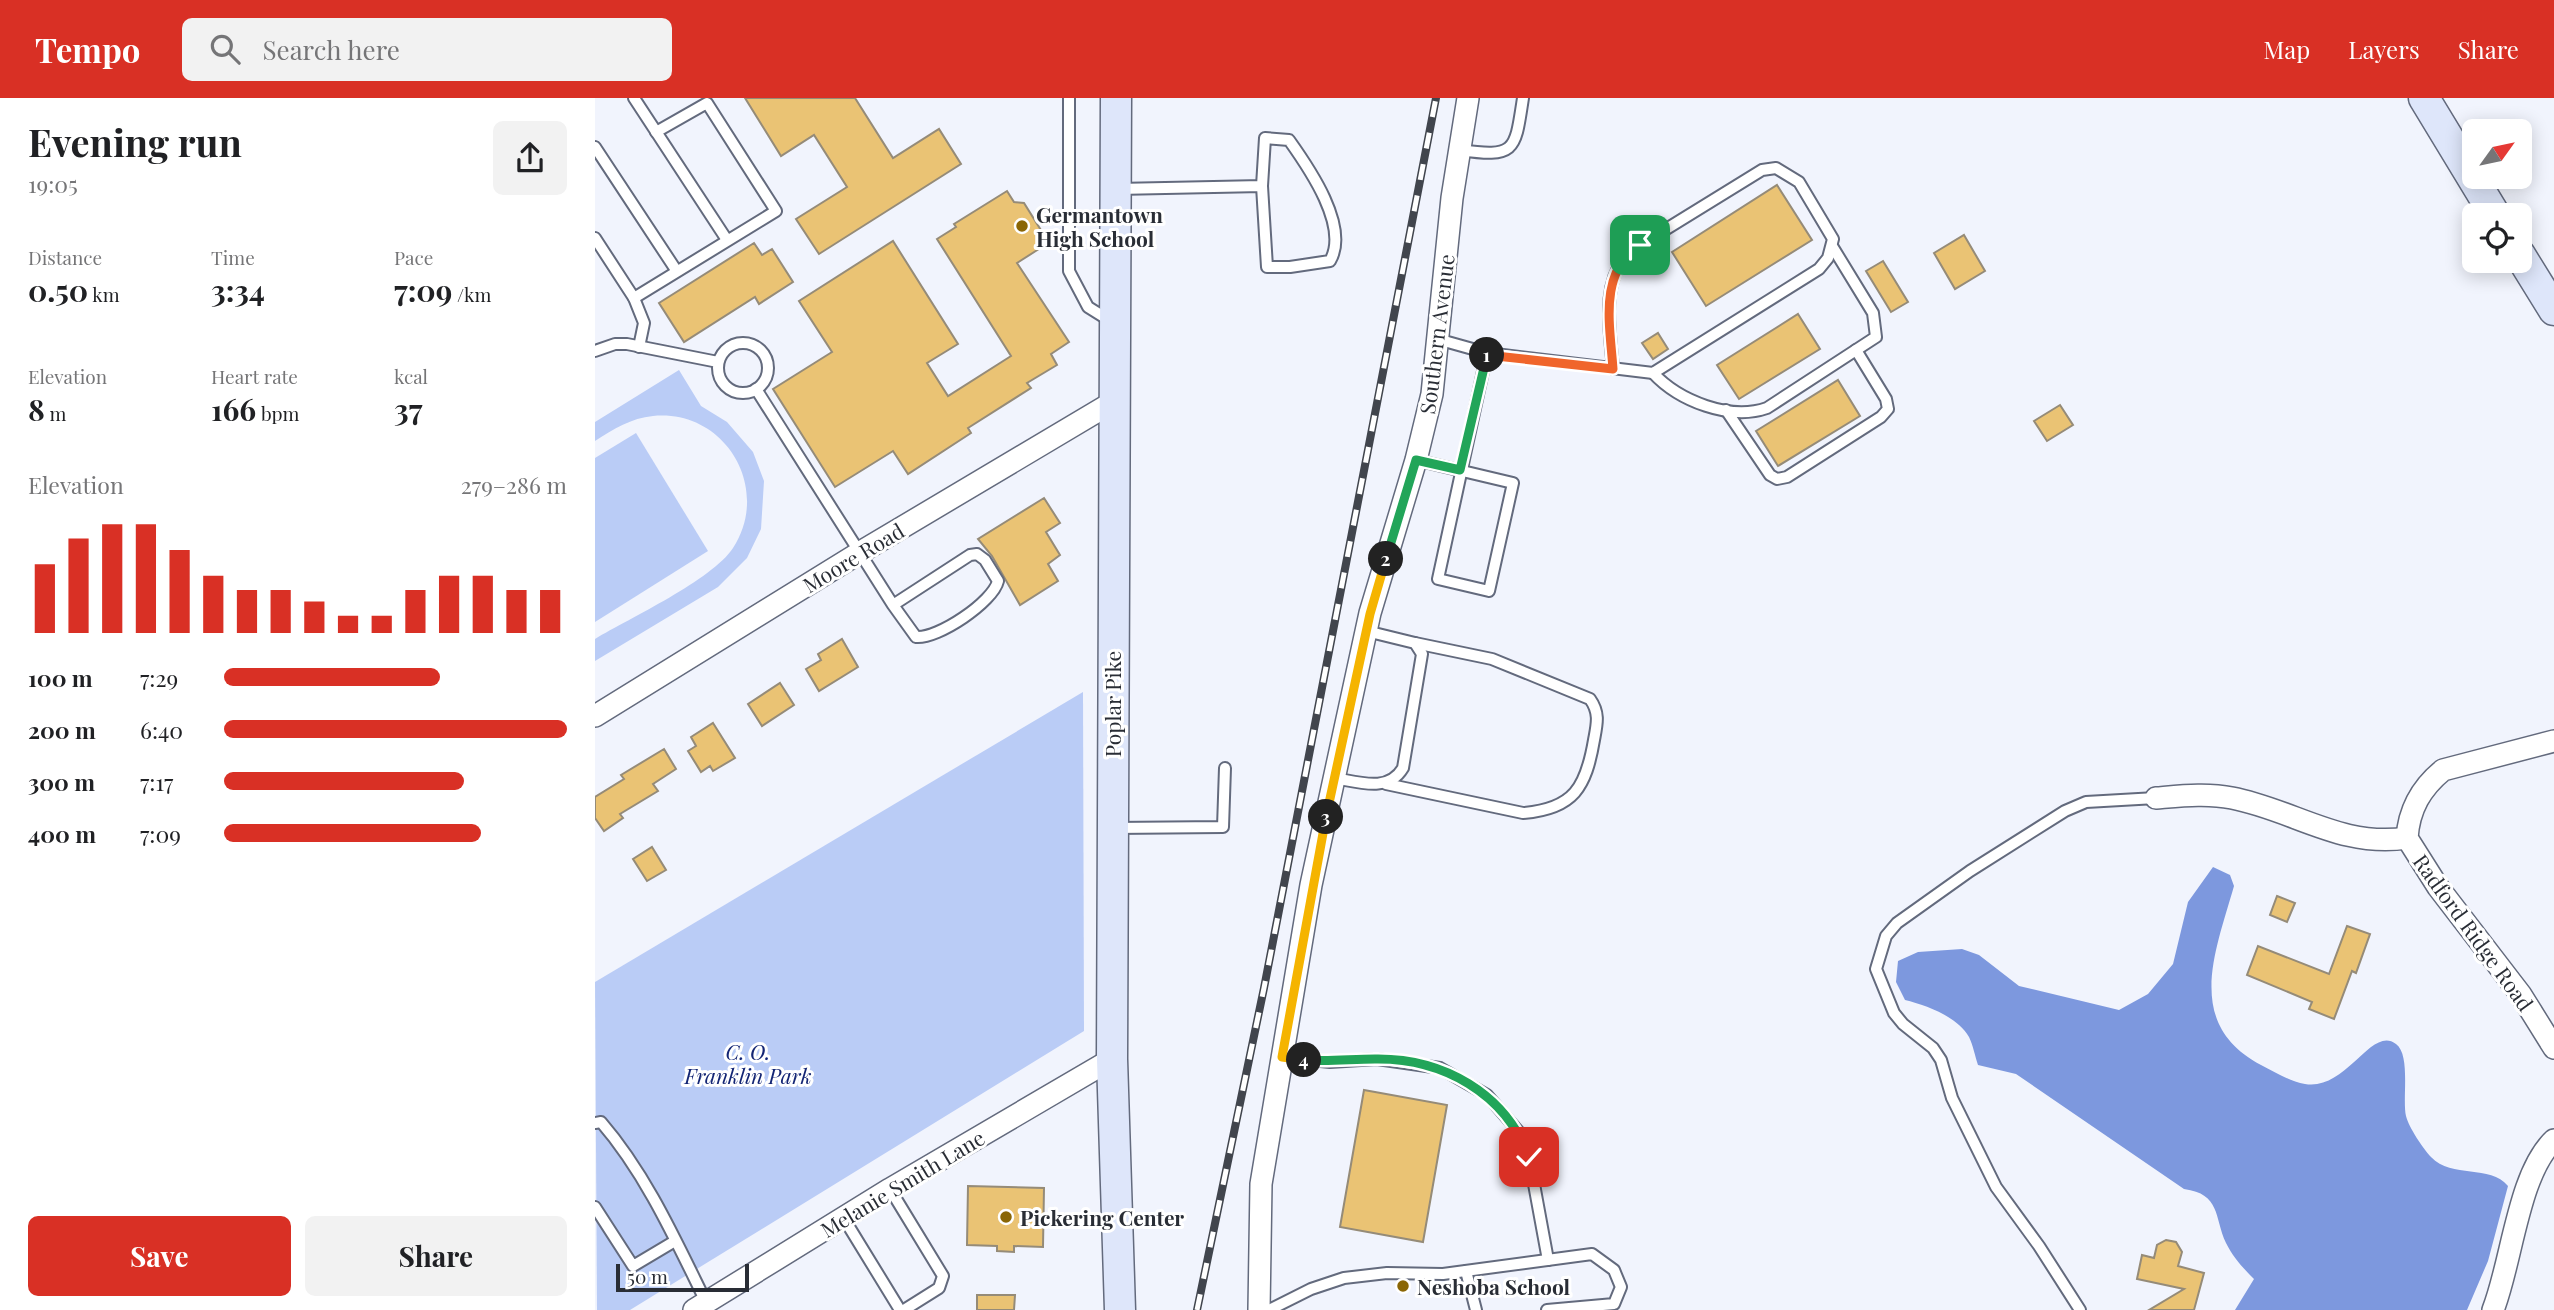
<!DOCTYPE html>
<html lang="en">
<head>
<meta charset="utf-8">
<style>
  body { margin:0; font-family:"Playfair Display",serif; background:#f2f2f2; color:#202124; height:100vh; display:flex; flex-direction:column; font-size:26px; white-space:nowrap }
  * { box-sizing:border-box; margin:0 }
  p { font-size:23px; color:#757577 }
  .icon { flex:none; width:38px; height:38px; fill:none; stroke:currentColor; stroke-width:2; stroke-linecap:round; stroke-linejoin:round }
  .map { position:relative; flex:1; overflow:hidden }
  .side { display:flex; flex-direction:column; background:#fff; width:595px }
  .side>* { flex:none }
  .needle { width:46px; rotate:57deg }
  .controls { position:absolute; left:1867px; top:21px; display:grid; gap:14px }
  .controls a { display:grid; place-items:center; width:70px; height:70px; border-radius:10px; background:#fff; box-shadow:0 4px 18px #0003; font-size:35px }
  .scale { position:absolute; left:21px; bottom:18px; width:133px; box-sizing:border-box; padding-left:7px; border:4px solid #292d35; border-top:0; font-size:19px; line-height:24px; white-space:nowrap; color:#292d35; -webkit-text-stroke:5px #fff; paint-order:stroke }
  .pin { position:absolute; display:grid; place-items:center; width:60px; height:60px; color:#fff; margin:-30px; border-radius:14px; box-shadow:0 4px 10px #0006 }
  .km { position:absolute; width:35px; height:35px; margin:-18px; border-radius:50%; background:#222; color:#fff; font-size:19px; line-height:35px; text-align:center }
  .round { display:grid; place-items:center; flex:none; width:74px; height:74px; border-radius:10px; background:#f2f2f2 }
  .overview { display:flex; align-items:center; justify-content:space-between; height:119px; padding:0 28px }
  h1 { font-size:38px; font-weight:700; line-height:52px }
  .stats { display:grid; grid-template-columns:repeat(3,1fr); gap:10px; height:119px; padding:7px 28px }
  .stats div { display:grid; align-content:center }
  .stats b { font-size:30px; font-weight:700 }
  .stats small { font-size:19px; font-weight:400 }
  .stats p { font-size:19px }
  .chart { height:196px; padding:14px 28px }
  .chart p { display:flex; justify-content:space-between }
  .chart svg { width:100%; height:126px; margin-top:7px; stroke:#d93025; stroke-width:6 }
  .primary-button { display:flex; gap:14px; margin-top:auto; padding:14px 28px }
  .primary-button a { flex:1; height:80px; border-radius:10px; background:#d93025; color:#fff; font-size:28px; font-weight:700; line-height:80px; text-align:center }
  .primary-button a+a { background:#f2f2f2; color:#202124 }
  ul { padding:0 28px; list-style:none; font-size:23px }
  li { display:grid; grid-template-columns:112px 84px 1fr; align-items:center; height:52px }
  li i { height:18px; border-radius:9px; background:#d93025 }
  header { display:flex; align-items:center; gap:42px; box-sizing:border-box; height:98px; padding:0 35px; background:#d93025; color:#fff }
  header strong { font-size:33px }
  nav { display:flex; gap:38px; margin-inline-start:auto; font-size:24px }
  .search { width:490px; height:63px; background:#f2f2f2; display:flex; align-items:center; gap:18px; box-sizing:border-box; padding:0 24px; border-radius:10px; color:#757577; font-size:26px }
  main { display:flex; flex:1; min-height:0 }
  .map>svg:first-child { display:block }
</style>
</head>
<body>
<header>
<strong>Tempo</strong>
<div class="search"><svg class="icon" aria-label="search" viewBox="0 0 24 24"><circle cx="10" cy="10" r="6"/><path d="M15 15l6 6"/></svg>Search here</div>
<nav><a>Map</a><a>Layers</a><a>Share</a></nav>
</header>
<main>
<section class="side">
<div class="overview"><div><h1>Evening run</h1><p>19:05</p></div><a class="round"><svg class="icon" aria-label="share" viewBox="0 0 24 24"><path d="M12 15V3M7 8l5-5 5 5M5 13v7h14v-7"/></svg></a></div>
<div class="stats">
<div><p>Distance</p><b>0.50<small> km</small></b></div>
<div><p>Time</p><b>3:34</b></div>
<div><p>Pace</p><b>7:09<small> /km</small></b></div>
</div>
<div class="stats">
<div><p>Elevation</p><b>8<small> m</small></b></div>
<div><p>Heart rate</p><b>166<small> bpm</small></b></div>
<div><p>kcal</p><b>37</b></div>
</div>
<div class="chart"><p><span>Elevation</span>279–286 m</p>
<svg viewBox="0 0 160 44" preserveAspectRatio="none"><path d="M5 44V20M15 44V11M25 44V6M35 44V6M45 44V15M55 44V24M65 44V29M75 44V29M85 44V33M95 44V38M105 44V38M115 44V29M125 44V24M135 44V24M145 44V29M155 44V29"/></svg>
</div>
<ul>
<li><b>100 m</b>7:29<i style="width:63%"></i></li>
<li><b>200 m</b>6:40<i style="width:100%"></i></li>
<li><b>300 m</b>7:17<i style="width:70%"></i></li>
<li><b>400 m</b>7:09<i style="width:75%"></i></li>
</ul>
<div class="primary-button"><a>Save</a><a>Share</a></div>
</section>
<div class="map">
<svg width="1959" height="1212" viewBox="0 0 1959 1212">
  <rect width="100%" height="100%" fill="#f1f4fd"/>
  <g fill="#baccf6">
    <path d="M 84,272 L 106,308 L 132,324 L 158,354 L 169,383 L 166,431 L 152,460 L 123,489 L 0,563 L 0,541 C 35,520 117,482 138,450 C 177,390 130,311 58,318 C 36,320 19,331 0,343 L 0,324 Z"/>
    <path d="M 41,335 L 113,453 L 0,524 L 0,360 Z"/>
    <path d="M 488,594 L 489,933 L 35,1212 L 2,1212 L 0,884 Z"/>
  </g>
  <path fill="#7d98de" d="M 1618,769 L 1635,777 L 1639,788 C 1620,855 1589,926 1666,967 C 1680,974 1694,983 1710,986 C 1752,993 1776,927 1801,946 C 1816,957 1807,1001 1811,1018 C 1814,1030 1828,1050 1836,1059 C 1857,1081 1895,1066 1913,1088 L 1893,1163 L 1872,1212 L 1640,1212 L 1659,1181 C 1647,1169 1638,1159 1631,1145 C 1619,1119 1626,1096 1589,1091 L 1421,976 L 1383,967 C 1380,958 1378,947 1374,939 C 1363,919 1331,907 1310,902 L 1301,884 L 1303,863 L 1323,854 L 1367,851 L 1384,857 L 1424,888 L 1524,912 L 1553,896 L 1578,866 L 1593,804 Z"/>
  <g fill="#eac374" stroke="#958b78" stroke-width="2">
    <path d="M 150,0 L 260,0 L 298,60 L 344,31 L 366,66 L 224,156 L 201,121 L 252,89 L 219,37 L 186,58 Z"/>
    <path d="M 1182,87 L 1217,142 L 1111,208 L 1077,154 Z"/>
    <path d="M 412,93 L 419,104 L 429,105 L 449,137 L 447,149 L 422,165 L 474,244 L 456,256 L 462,267 L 432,285 L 436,290 L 373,330 L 376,335 L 313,376 L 298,353 L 240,389 L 178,291 L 237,254 L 204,203 L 298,143 L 363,246 L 332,265 L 353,298 L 416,258 L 342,141 L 361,129 L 359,126 Z"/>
    <path d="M 1369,137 L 1390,173 L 1360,191 L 1339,155 Z"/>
    <path d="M 159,145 L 167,157 L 177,151 L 198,184 L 164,206 L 160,199 L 89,244 L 64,205 Z"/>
    <path d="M 1288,163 L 1313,204 L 1296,214 L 1271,173 Z"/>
    <path d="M 1203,216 L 1225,251 L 1144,301 L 1122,267 Z"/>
    <path d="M 1063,235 L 1073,251 L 1058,261 L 1047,245 Z"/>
    <path d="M 1243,282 L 1265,318 L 1183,368 L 1161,333 Z"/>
    <path d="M 1465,307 L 1478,327 L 1452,343 L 1439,323 Z"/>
    <path d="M 449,400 L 465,425 L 451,434 L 465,457 L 453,466 L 463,483 L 425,507 L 397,458 L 383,441 Z"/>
    <path d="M 247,541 L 263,569 L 224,593 L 211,571 L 226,562 L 223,556 Z"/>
    <path d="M 185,585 L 199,607 L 167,628 L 153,606 Z"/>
    <path d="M 118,625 L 140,660 L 118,673 L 115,668 L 106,674 L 93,653 L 101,648 L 96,639 Z"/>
    <path d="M 69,651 L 81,671 L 58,686 L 63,693 L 25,716 L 28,720 L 9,733 L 0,720 L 0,699 L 29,681 L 26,677 Z"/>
    <path d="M 57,749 L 71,772 L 52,783 L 38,761 Z"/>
    <path d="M 1682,798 L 1700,805 L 1692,824 L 1675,817 Z"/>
    <path d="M 1752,828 L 1775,836 L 1761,875 L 1757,873 L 1739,921 L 1714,911 L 1717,904 L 1652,877 L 1663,848 L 1734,876 Z"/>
    <path d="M 769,992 L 852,1007 L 828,1144 L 745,1129 Z"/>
    <path d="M 373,1088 L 449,1090 L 448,1149 L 419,1148 L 419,1154 L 402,1153 L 402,1148 L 372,1147 Z"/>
    <path d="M 1571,1142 L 1581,1144 L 1587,1154 L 1583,1168 L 1609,1175 L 1599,1212 L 1554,1212 L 1589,1191 L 1542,1181 L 1547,1157 L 1559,1160 L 1562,1147 Z"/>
    <path d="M 382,1197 L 420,1197 L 419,1212 L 382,1212 Z"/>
  </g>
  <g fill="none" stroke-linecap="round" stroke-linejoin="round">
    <g stroke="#636a7d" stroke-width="14">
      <g id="lane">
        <path d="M 39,0 L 132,142"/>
        <path d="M 474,0 L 474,173 L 493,209 L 517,224"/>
        <path d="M 0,49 L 81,172"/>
        <path d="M 865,52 C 921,60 920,53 928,0"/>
        <path d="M 522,91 L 667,88 L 670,40 L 694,42 C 714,70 755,129 735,163 L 695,169 L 672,169 L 667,88"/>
        <path d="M 0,140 L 39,200"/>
        <circle cx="148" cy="270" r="25"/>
        <path d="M 44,249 L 49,225 L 39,200 L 181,113 L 112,5 L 61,34"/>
        <path d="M 0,253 L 20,246 L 32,246 L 123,264"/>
        <path d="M 892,255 L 1058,275 L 1224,171 L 1233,160 L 1238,141 L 1204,84 L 1181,70 L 1167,72 L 1034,154 C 1005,185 1015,232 1018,271"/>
        <path d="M 1058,275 C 1084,303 1135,323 1172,310 L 1281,239 L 1278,215 L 1237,148"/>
        <path d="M 161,291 L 298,507 L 321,539 C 343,541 398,504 403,483 L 390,462 L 382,456 L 375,457 L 298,507"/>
        <path d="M 1131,312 L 1175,377 L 1182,381 L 1192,379 L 1286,319 L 1293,311 L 1291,301 L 1261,252"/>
        <path d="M 821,362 L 918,385 L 894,493 L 843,481 L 892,255 L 842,241"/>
        <path d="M 739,680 C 764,684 793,695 808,670 L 827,556 L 820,545 L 771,533"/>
        <path d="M 791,686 L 928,715 C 979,711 991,689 999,642 C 1002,626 1005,615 995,601 L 897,561 L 820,545"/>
        <path d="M 518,730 L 628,729 L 630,670"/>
        <path d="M 687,959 L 735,964 L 782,961 L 845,970 L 892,997 L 924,1034 L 934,1059 L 953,1162"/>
        <path d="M 0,1025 L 6,1024 C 51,1076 81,1143 111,1204"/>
        <path d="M 295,1091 L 348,1178 L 344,1190 L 309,1212"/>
        <path d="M 0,1109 L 38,1168 L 80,1143"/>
        <path d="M 248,1119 L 305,1212"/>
        <path d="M 871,1173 L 881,1212"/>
        <path d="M 674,1212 L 716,1191 L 749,1180 L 792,1175 L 848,1176 L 997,1156 L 1019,1172 L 1026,1189 L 1019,1206 L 952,1212"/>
        <path d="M 1485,1212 L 1444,1148 L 1401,1089 L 1357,1000 L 1346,962 L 1338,950 L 1308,926 L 1299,915 L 1281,871 L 1291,838 L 1302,825 L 1375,773 L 1470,713 L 1491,704 L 1561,700"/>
      </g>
    </g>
    <g stroke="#636a7d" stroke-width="24">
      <g id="street">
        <path d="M 0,618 L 264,455 L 518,304"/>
        <path d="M 1959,643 L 1848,672 C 1826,690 1814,711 1812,740 L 1843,789 L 1926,897 L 1959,950"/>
        <path d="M 1561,700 C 1586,698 1612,695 1637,700 C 1699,712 1746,750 1812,740"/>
        <path d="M 99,1212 L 295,1091 L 517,961"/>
        <path d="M 664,1212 L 666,1086 L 716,787 L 775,515 L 821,362 L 837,296 L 857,100 L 873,0"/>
        <path d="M 1898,1212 C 1917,1164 1923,1076 1959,1042"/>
      </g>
    </g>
    <g stroke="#636a7d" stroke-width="33">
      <g id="secondary">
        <path d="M 521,0 L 517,961 L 525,1212"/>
        <path d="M 1829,0 L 1900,117"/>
        <path d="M 1925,157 L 1959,212"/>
      </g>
    </g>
    <use href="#lane" stroke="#fff" stroke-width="10"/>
    <use href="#street" stroke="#fff" stroke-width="21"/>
    <use href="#secondary" stroke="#dee6fa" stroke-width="30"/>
    <g stroke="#41454d" stroke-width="8">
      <path id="rail" d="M 602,1212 L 669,890 L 841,0"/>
    </g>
    <use href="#rail" stroke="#fff" stroke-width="5" stroke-dasharray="16" stroke-linecap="butt"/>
  </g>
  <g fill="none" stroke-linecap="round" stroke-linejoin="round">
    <g stroke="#fff" stroke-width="14">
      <path id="split-1" d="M 892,257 L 1018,271 C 1015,227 1003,174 1045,147"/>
    </g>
    <g stroke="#fff" stroke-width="14">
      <path id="split-2" d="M 791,461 L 821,362 L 865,372 L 892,257"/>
    </g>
    <g stroke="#fff" stroke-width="14">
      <path id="split-3" d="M 731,719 L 775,516 L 791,461"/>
    </g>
    <g stroke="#fff" stroke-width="14">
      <path id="split-4" d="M 709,962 L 687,959 L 731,719"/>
    </g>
    <g stroke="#fff" stroke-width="14">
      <path id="split-5" d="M 709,962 C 734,964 756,961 780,961 C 848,960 910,995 934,1059"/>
    </g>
    <use href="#split-1" stroke="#f0652b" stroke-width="9"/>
    <use href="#split-2" stroke="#22a559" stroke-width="9"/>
    <use href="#split-3" stroke="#f5b400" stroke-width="9"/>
    <use href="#split-4" stroke="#f5b400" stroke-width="9"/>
    <use href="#split-5" stroke="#22a559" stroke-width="9"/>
  </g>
  <g fill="#8a6605" stroke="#fff" stroke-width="2.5">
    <circle cx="427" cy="128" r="7"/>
    <circle cx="411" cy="1119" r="7"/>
    <circle cx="808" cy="1188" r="7"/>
  </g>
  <g text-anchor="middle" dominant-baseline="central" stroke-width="6" stroke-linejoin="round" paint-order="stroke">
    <g font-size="21" font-weight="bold" fill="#292d35" stroke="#fff" text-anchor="start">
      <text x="441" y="116">Germantown<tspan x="441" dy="24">High School</tspan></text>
      <text x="425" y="1119">Pickering Center</text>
      <text x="822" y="1188">Neshoba School</text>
    </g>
    <g font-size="21" fill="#292d35" stroke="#fff">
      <text transform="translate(841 236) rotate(-83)">Southern Avenue</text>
      <text transform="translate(258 459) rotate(-31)">Moore Road</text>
      <text transform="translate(517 606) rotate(-90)">Poplar Pike</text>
      <text transform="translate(1879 834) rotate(54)">Radford Ridge Road</text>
      <text transform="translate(307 1085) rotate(-31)">Melanie Smith Lane</text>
    </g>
    <g font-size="21" font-style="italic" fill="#132574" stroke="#fff">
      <text x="153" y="953">C. O.<tspan x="153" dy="24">Franklin Park</tspan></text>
    </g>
  </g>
</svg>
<div class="controls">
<a><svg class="needle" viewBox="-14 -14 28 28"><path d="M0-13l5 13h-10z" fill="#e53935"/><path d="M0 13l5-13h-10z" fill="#757577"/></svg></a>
<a><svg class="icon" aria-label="locate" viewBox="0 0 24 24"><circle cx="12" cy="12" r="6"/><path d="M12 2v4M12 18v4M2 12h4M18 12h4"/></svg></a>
</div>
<div class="scale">50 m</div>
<div class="pin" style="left:1045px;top:147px;background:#1e9e55"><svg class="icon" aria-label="arrive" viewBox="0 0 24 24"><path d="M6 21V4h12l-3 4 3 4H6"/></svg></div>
<div class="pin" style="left:934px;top:1059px;background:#d93025"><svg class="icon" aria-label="check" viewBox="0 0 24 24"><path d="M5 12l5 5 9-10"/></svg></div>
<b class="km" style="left:892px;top:257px">1</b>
<b class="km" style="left:791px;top:461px">2</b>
<b class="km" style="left:731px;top:719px">3</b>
<b class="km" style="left:709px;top:962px">4</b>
</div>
</main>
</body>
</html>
